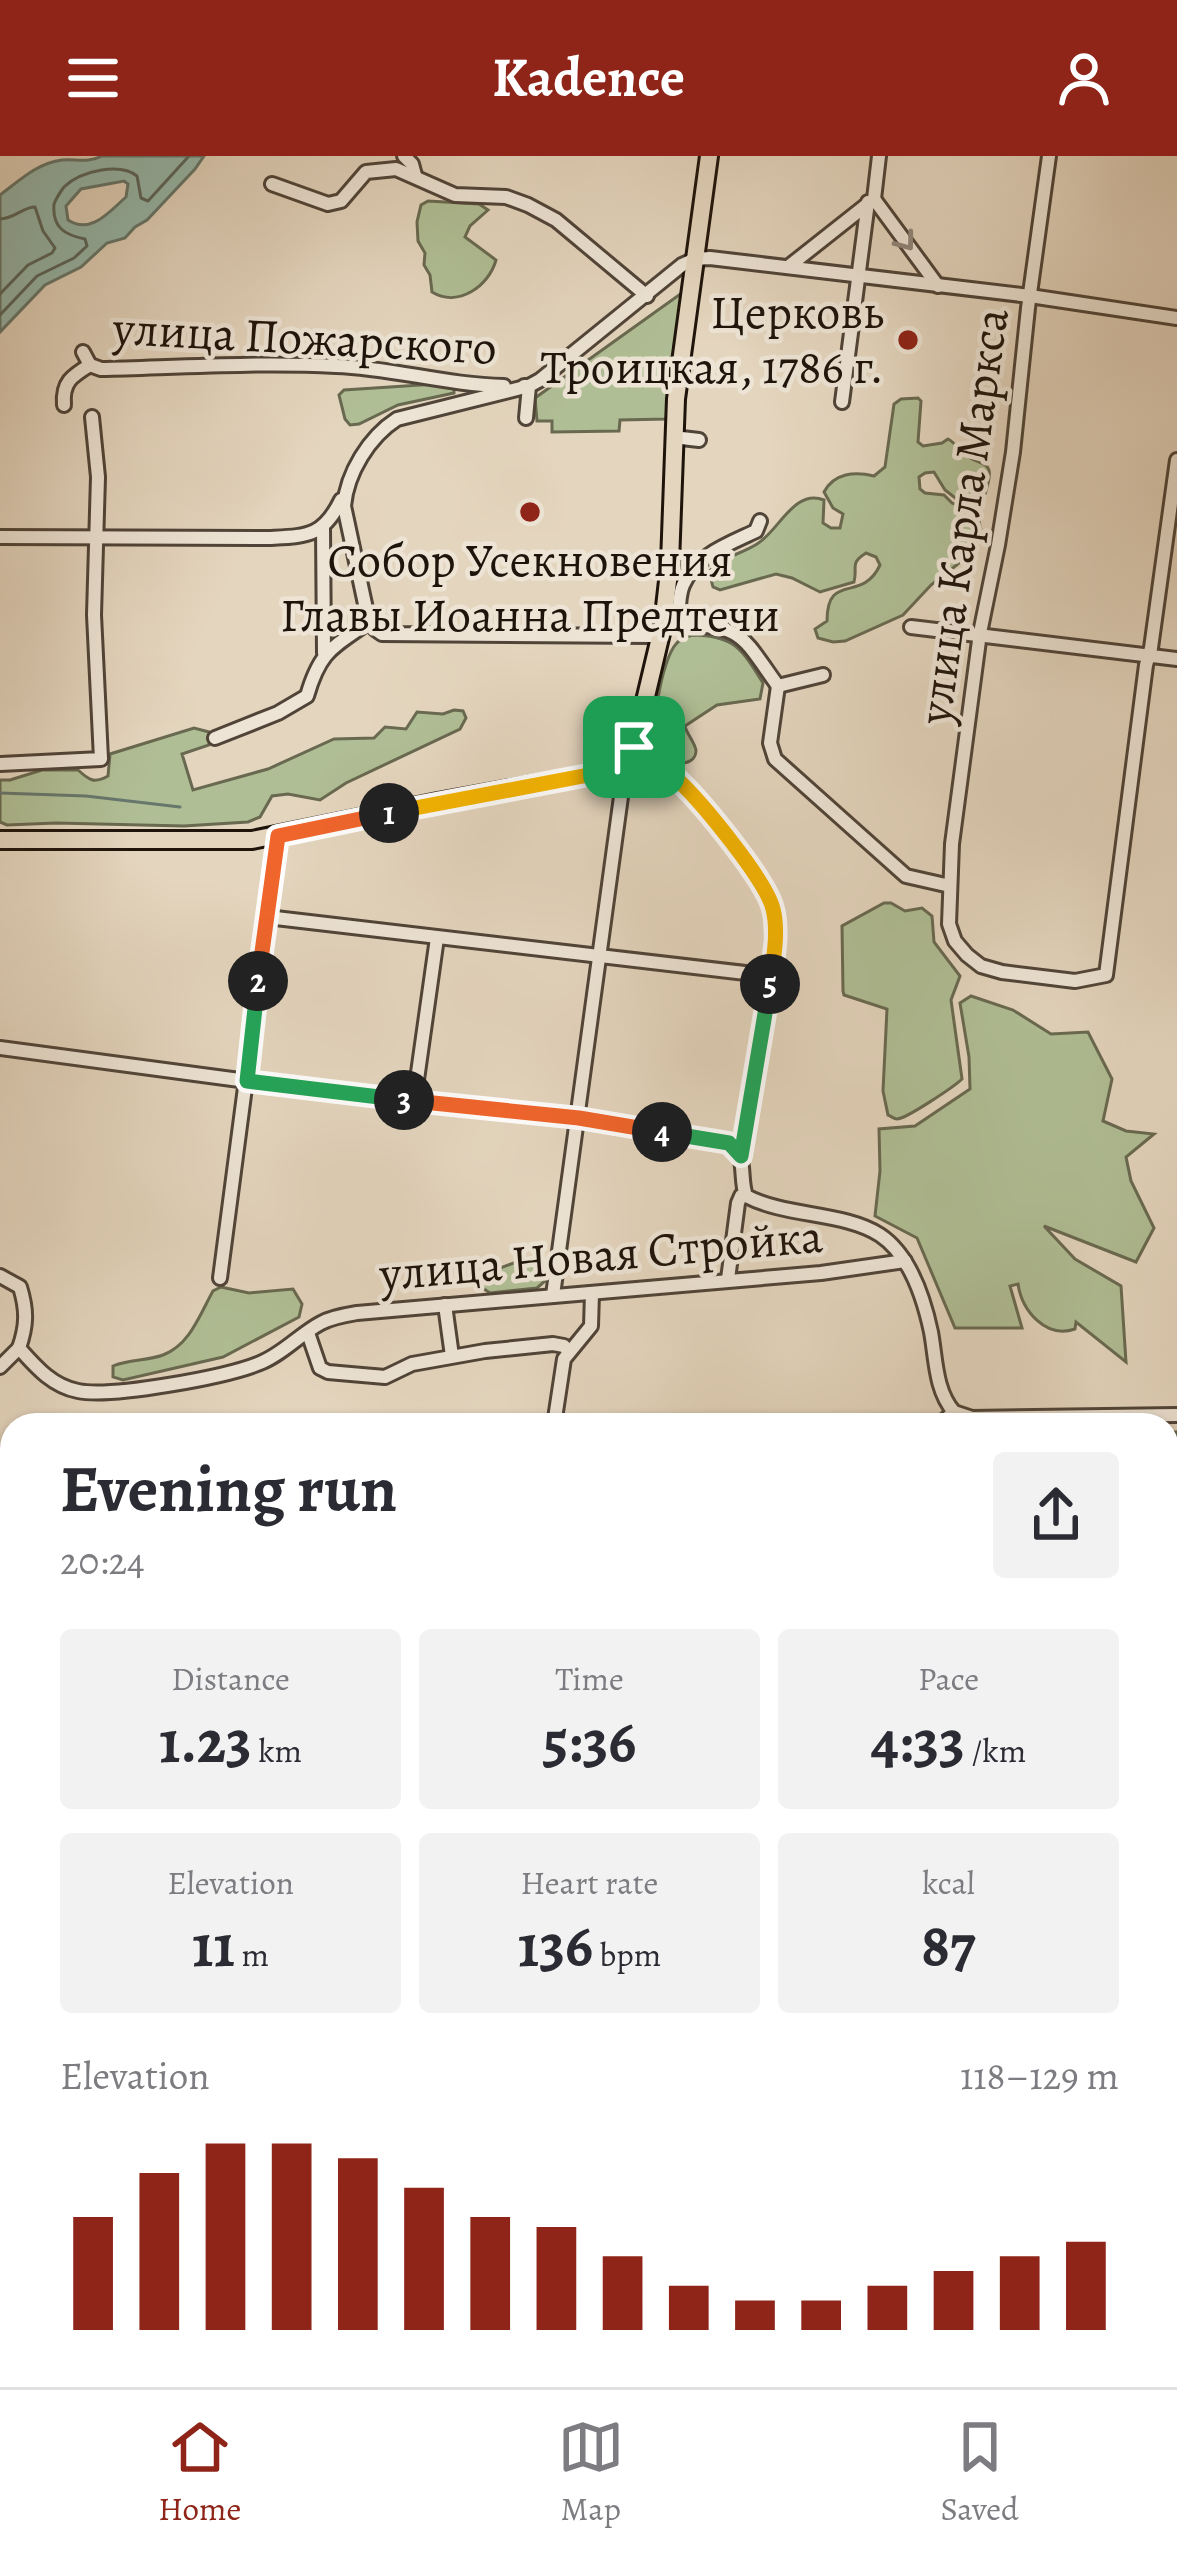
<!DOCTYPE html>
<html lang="en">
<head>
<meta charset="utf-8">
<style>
  body { margin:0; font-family:Alegreya,serif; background:#f2f2f3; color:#2b2b33; height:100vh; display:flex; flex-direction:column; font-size:45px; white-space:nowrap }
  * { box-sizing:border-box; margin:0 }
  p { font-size:39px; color:#7c7c81 }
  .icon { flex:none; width:66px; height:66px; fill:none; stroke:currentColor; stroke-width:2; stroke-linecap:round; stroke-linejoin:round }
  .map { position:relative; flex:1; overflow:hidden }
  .panel { position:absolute; left:0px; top:1257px; width:1179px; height:975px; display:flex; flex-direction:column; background:#fff; border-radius:36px 36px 0 0; box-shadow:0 3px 9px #0004 }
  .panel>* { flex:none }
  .pin { position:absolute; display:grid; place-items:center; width:102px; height:102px; color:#fff; margin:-51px; border-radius:24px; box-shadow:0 6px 18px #0006 }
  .km { position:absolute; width:60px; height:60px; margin:-30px; border-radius:50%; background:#222; color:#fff; font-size:33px; line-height:60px; text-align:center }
  .round { display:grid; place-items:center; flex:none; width:126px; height:126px; border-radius:12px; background:#f2f2f3 }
  .head { display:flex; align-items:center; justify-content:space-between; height:204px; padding:0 60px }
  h1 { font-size:66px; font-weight:700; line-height:90px }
  .metrics { display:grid; grid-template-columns:repeat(3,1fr); gap:18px; height:204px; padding:12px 60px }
  .metrics div { display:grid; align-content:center; border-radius:12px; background:#f2f2f3; text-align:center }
  .metrics b { font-size:60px; font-weight:700 }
  .metrics small { font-size:33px; font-weight:400 }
  .metrics p { font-size:33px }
  .chart { height:336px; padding:24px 60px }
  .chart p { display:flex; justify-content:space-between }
  .chart svg { width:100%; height:216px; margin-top:12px; stroke:#8f2418; stroke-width:6 }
  header { display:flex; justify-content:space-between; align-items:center; height:156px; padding:0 60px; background:#8f2418; color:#fff; font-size:54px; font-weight:700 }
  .tab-bar { display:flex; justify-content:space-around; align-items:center; height:168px; border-top:3px solid #e1e1e2; background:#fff; font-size:33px; color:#7c7c81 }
  .tab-bar a { display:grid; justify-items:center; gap:6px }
  .tab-bar .current { color:#8f2418 }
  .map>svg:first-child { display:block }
</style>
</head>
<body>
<header><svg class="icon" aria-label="menu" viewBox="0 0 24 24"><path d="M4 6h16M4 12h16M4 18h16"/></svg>Kadence<svg class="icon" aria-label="person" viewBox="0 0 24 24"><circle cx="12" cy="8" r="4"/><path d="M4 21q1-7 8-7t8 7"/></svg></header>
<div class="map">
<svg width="1177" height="2231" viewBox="0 0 1177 2231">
  <rect width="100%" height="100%" fill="#e4d5be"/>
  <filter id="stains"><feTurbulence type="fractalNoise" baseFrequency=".00167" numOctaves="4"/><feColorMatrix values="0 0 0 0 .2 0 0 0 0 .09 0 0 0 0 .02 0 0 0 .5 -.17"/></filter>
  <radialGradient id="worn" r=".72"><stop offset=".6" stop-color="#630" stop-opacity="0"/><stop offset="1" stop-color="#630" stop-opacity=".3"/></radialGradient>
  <g fill="#b0be95" stroke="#686950" stroke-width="3">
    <path d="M 428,45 L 479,48 L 488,54 L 470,70 L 465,81 L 496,104 C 489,130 458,152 432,136 L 430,119 L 424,109 L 425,97 L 418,85 L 417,66 L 421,49 Z"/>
    <path d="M 686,134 L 666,263 L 620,264 L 619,275 L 552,276 L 552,265 L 537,265 L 535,242 Z"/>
    <path d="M 436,228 L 454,231 L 454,237 L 398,249 L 359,268 L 350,269 L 345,263 L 339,239 L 344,234 Z"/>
    <path d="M 918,242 L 921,245 L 918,286 L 923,290 L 942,287 L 948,283 C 954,286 958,292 963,297 C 983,313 997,301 985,338 L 977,342 L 959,345 L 945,334 L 934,316 L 925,317 L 919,321 L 920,333 L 925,337 L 944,339 L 952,347 L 977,357 L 981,374 L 958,408 L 931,429 L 903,459 L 845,485 L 833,486 L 818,482 L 815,473 L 827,465 C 827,415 862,448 880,409 L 876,401 L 866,397 C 849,408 858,410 854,426 L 820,436 L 792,422 L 776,418 L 720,434 L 713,431 L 709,416 L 714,410 C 727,400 743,397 757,388 C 779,375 794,332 824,344 L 823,367 L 831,372 L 840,372 L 843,358 L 833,352 L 824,336 C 834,317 855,315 874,320 L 885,311 L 894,248 L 901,243 Z"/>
    <path d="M 692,479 C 734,479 742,493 763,527 L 760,543 L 717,549 L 685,570 C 686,577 696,588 696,595 C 695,613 666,609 659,597 C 648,579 662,503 676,488 C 681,482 684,482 692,479 Z"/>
    <path d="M 454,554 L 463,555 L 466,562 L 460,573 L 346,627 L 320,644 L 288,638 L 272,640 L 260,661 L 248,666 L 184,670 L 56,667 L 7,669 L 0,666 L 0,624 L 10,624 L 42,614 L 78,614 C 89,624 94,628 108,620 L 110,598 L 194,572 L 209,576 L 209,589 L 182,598 L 193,634 L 268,613 L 334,583 L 374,582 L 385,571 L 406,573 L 417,556 L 443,558 Z"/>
    <path d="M 884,747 L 891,747 L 905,755 L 922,752 L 932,760 L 934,786 L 960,820 L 951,844 L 962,923 C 955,930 906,963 897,963 C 894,963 891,960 888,959 L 883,935 L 887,853 L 844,839 L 843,835 L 842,770 Z"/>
    <path d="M 971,840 L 1013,854 L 1051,878 L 1088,876 L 1112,923 L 1103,965 L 1126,975 L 1154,978 L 1126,1001 L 1131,1025 L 1154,1072 L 1136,1106 L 1044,1070 L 1075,1103 L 1121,1130 L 1126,1206 L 1076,1166 L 1075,1173 C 1046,1183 1022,1155 1018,1128 L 1010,1130 L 1022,1172 L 955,1172 L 917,1082 L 875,1060 L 880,1015 L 879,973 L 915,970 L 970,933 L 969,901 L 960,847 Z"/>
    <path d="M 541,1101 L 547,1109 L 545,1125 L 537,1132 L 490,1137 L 481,1131 L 484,1118 L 527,1102 Z"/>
    <path d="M 221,1131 L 249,1137 L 293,1133 L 302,1148 L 299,1161 L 223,1201 L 123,1224 L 113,1221 L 113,1210 C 129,1203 147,1205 163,1199 C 190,1189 200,1158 213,1135 Z"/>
    <path d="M 1167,1276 L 1177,1276 L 1177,1664 L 1167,1663 Z"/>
    <path d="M 1167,1713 L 1177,1714 L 1177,2231 L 953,2231 L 952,2220 L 1167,2220 Z"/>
  </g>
  <path fill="#96b9ad" stroke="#66776c" stroke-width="3" fill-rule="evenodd" d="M 102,0 L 204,0 L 195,13 L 147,64 L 135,71 L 125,82 L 107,87 L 81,111 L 45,129 L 0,176 L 0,39 C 19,25 37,7 62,4 C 77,3 88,7 102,0 ZM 124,25 L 128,28 L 126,41 C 109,56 91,79 68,64 L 66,50 L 81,33 Z"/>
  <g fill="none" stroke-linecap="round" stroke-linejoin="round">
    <g stroke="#5a665c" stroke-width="3">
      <path d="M 0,63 C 14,63 23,51 35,51 L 43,75 L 55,92 L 52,97 L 28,109 L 0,138"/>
      <path d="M 0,159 L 37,120 L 74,102 L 87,90 L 85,83 C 65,79 52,72 54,48 C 56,43 61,35 64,31 C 80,15 120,6 137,20 L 141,42 L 148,45 L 189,0"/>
    </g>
    <g stroke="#66776c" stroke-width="3">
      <path d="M 0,637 L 86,640 L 180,651"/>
      <path d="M 0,1869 L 12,1873"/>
    </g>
    <g stroke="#504438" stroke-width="18">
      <g id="minor">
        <path d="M 404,0 L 412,8 L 415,19"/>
        <path d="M 1049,0 L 1028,152 L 1013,296 L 998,389 L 980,477 L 952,688 L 949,768 L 955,785 L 967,799 L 981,810 L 1002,816 L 1075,825 L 1106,819 L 1146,509 L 1151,492 L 1177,304"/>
        <path d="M 272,28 L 328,48 L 341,45 L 366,16 L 396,13 L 455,39 L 506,41 L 528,49 L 556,64 L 647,140"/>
        <path d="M 874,43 L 938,130"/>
        <path d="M 788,111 L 874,43 L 879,0"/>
        <path d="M 83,196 L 90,209 L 101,213 C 179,211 258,206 336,210 C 393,212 447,229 504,230"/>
        <path d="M 524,230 L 529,230 L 526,262"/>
        <path d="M 842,246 L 868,46"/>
        <path d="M 64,249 C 62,226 72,220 90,209"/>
        <path d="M 673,281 L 699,284"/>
        <path d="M 323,372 L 324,497"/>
        <path d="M 0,381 L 269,382 C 307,380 323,381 341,344"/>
        <path d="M 674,469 C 743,469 740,477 778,530"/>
        <path d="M 678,469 C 679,457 678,440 683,429 C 696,399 729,388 756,375 L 760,365"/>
        <path d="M 911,471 L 1177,503"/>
        <path d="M 662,477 L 652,480 L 382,478 L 375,473 L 368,462 L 344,350 C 347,317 369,281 397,263 L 529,230 L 540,224 L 682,109 L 695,103 L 710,102 L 1030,140 L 1177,162"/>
        <path d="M 778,530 L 770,587 L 775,603 L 906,720 L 950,730"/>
        <path d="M 778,530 L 823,519"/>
        <path d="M 215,582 L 278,557 L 307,540 C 320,495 332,492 369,466"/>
        <path d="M 634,591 L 679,624 L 734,691 L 767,737 L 774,755 L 771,820 L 741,998"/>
        <path d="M 0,608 L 101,603 L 94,459 L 98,321 L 92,261"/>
        <path d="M 267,761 L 771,820"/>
        <path d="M 0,892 L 247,925 L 579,962 L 729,987 C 748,999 739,1021 746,1040 C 786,1061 845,1056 880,1079 C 910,1099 924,1143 931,1176 C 936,1203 935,1234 954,1256 L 972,1262 L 1177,1259"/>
        <path d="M 414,945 L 437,782"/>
        <path d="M 0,1120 L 20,1131 C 27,1154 27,1169 19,1192"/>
        <path d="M 220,1122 L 278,680"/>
        <path d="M 728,1123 L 738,1047 L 741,1040 L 746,1040"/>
        <path d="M 553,1139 L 626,604"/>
        <path d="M 445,1149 L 452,1200"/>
        <path d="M 308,1177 L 320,1212 L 328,1216 L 385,1221 L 412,1208 L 485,1195 L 553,1188 L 564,1190 L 568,1195"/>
        <path d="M 19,1192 C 36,1211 52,1230 78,1235 C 111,1242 226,1221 260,1207 C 283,1198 300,1178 321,1167 C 332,1161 345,1159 357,1157 L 821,1117 L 905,1105"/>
        <path d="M 0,1211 L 19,1192"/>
        <path d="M 554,1269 L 564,1203 L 591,1170 L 592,1137"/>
        <path d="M 939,1269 L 954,1256"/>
        <path d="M 0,1410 L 12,1408"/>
        <path d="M 0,1503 L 12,1501"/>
      </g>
    </g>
    <g stroke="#1f140b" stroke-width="22">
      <path id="major" d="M 0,684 L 252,684 L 438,646 L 599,617 L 617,612 L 634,591 L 663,469 L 670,407 L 676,243 L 709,0"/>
    </g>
    <use href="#minor" stroke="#ede4d5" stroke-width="12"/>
    <use href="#major" stroke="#e4d5be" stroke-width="16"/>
  </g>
  <defs><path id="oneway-chevron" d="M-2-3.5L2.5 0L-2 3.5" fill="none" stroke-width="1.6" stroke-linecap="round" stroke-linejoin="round" transform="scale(3)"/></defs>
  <use stroke="#90867a" href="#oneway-chevron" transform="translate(906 86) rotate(53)"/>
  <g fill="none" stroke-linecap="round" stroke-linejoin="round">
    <g stroke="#fff" stroke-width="24">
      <path id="split-1" d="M 389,657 L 599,617 L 617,612 L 634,591"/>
    </g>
    <g stroke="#fff" stroke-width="24">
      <path id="split-2" d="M 258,825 L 278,680 L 389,657"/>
    </g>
    <g stroke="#fff" stroke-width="24">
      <path id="split-3" d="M 258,825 L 247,925 L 404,944"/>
    </g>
    <g stroke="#fff" stroke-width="24">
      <path id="split-4" d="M 404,944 L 579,962 L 662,976"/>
    </g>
    <g stroke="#fff" stroke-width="24">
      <path id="split-5" d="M 662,976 L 729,987 L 741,1000 L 770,828"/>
    </g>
    <g stroke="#fff" stroke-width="24">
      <path id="split-6" d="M 634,591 C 649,600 666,612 679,625 C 702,647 766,724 773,753 C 779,776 773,806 770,828"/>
    </g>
    <use href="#split-1" stroke="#f5b400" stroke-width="15"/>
    <use href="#split-2" stroke="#f0652b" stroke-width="15"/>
    <use href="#split-3" stroke="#22a559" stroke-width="15"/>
    <use href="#split-4" stroke="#f0652b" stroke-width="15"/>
    <use href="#split-5" stroke="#22a559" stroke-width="15"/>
    <use href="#split-6" stroke="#f5b400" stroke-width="15"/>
  </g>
  <g fill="#8f2418" stroke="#ede4d5" stroke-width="4.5">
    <circle cx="908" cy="184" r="12"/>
    <circle cx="530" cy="356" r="12"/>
  </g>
  <g text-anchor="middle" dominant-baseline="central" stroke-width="9" stroke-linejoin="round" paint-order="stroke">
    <g font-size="48" fill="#1f140b" stroke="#ede4d5" text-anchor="end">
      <text x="884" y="156">Церковь<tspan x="884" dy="55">Троицкая, 1786 г.</tspan></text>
      <text x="530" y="404" text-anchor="middle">Собор Усекновения<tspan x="530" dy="55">Главы Иоанна Предтечи</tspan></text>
    </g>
    <g font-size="48" fill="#1f140b" stroke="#ede4d5">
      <text transform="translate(305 182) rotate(3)">улица Пожарского</text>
      <text transform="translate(963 360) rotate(-82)">улица Карла Маркса</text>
      <text transform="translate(601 1099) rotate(-5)">улица Новая Стройка</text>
    </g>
  </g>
  <rect width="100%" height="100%" filter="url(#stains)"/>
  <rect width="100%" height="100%" fill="url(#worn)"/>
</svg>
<div class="pin" style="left:634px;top:591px;background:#1e9e55"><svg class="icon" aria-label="arrive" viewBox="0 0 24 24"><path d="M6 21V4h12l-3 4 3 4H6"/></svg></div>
<b class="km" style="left:389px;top:657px">1</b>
<b class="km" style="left:258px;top:825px">2</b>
<b class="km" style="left:404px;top:944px">3</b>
<b class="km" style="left:662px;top:976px">4</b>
<b class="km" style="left:770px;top:828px">5</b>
<section class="panel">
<div class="head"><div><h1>Evening run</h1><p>20:24</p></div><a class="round"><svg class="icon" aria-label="share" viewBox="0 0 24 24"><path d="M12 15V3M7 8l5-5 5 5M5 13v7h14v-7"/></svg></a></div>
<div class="metrics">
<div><p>Distance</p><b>1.23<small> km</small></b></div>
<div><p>Time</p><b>5:36</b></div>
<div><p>Pace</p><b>4:33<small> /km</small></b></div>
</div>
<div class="metrics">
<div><p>Elevation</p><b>11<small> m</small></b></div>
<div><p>Heart rate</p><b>136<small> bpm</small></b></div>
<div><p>kcal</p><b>87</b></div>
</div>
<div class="chart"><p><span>Elevation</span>118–129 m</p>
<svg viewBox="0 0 160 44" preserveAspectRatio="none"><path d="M5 44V21M15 44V12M25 44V6M35 44V6M45 44V9M55 44V15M65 44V21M75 44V23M85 44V29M95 44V35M105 44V38M115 44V38M125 44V35M135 44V32M145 44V29M155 44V26"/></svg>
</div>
</section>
</div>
<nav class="tab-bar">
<a class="current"><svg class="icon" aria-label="home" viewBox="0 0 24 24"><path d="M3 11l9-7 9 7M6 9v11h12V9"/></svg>Home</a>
<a><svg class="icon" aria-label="map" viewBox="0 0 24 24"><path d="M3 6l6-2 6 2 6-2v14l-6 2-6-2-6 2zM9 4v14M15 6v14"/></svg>Map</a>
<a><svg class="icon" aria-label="saved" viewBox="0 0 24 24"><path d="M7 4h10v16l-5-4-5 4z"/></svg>Saved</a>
</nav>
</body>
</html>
